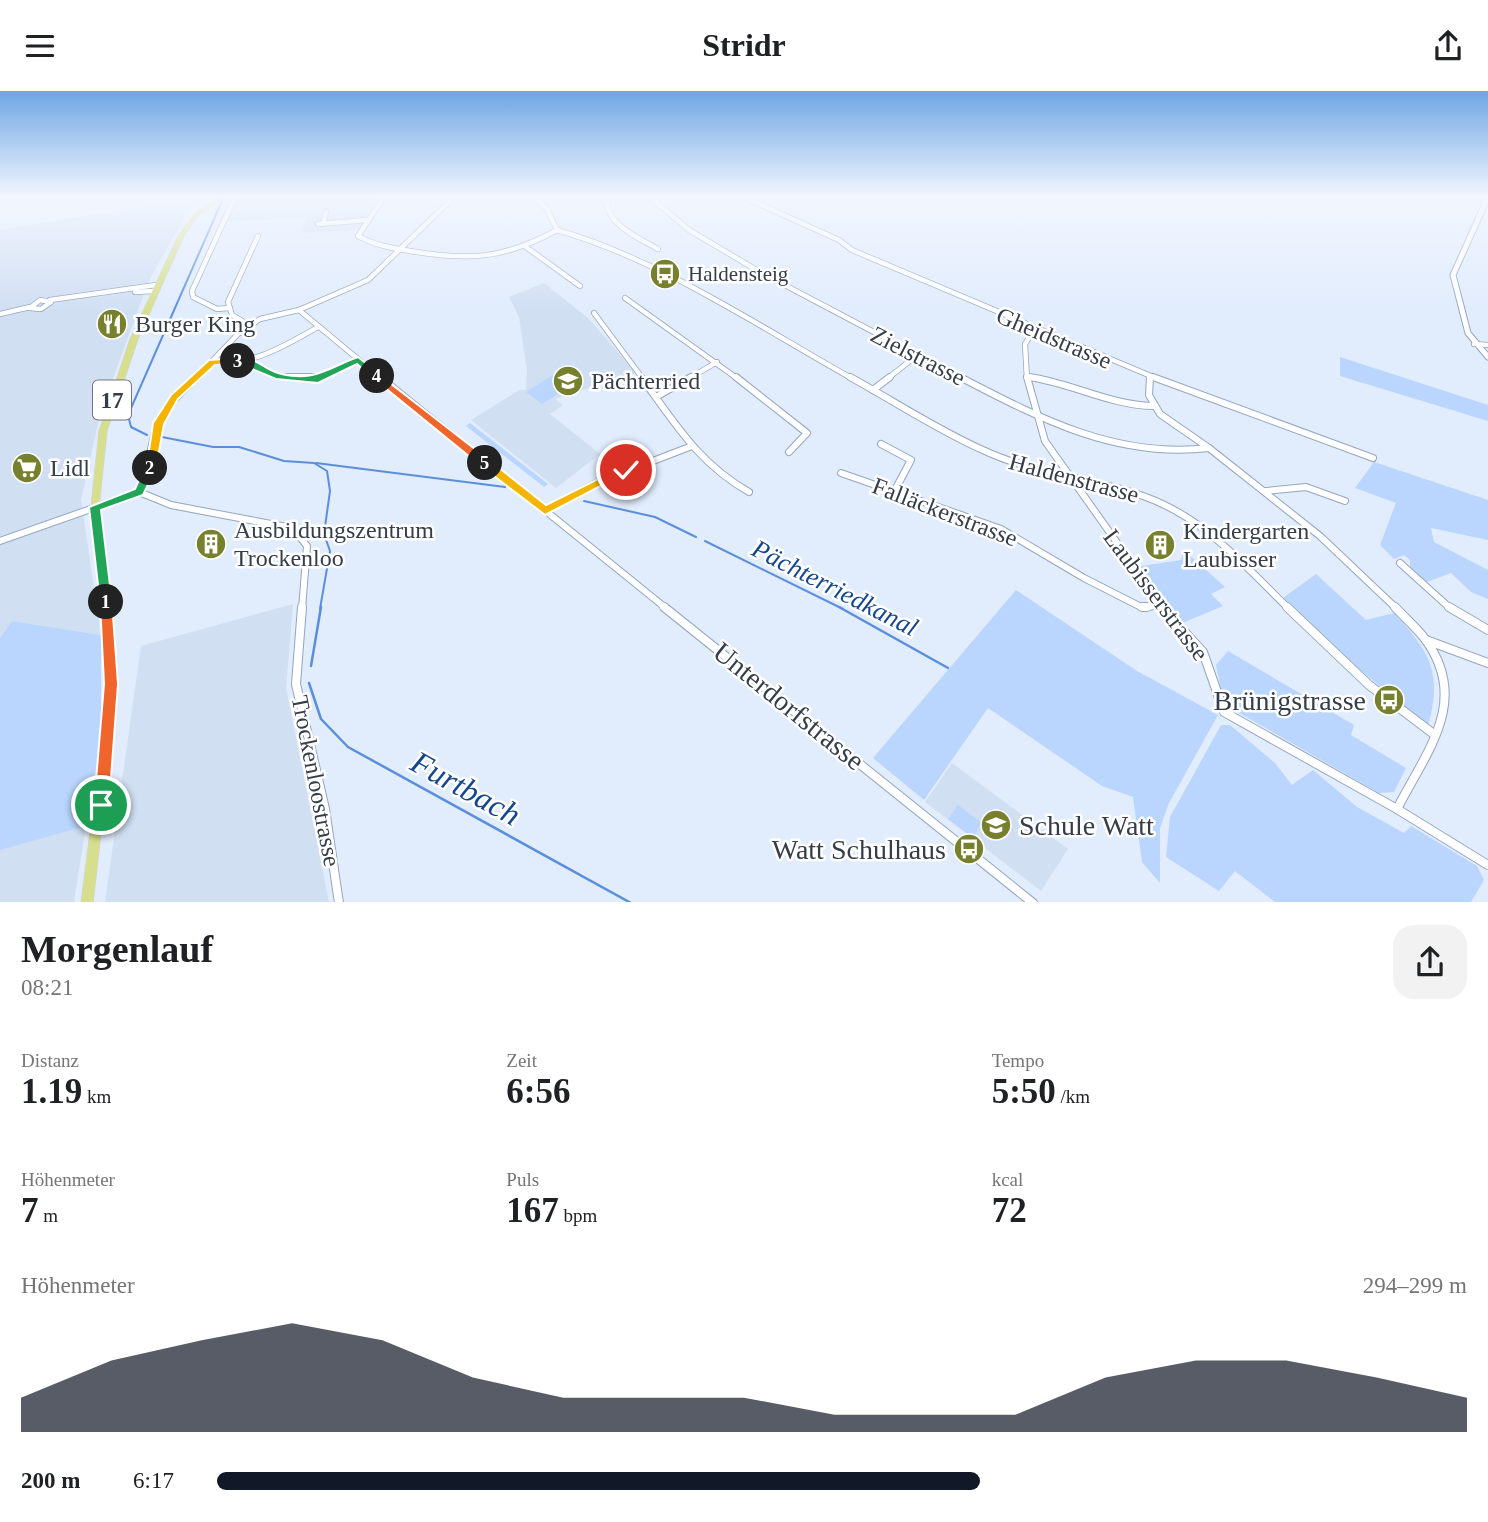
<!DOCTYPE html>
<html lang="de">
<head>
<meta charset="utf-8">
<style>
  body { margin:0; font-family:Georgia,serif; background:#f2f2f2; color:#202124; height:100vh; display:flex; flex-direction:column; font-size:26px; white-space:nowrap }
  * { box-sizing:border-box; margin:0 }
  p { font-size:23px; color:#757577 }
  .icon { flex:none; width:38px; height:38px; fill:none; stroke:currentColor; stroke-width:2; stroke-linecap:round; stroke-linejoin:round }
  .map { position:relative; height:811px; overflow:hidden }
  .panel { display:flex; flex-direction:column; background:#fff; flex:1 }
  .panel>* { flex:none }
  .pin { position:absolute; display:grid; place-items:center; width:60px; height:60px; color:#fff; margin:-30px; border:4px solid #fff; border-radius:50%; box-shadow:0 2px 7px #0007 }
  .km { position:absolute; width:35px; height:35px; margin:-18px; border-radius:50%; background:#222; color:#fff; font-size:19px; line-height:35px; text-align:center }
  .round { display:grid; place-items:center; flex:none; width:74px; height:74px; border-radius:21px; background:#f2f2f2 }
  .head { display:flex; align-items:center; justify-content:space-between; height:119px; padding:0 21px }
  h1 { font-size:38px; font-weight:700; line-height:52px }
  .figures { display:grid; grid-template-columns:repeat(3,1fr); gap:10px; height:119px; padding:7px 21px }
  .figures div { display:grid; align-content:center }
  .figures b { font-size:35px; font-weight:700 }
  .figures small { font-size:19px; font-weight:400 }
  .figures p { font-size:19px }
  .chart { height:196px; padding:14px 21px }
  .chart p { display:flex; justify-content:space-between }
  .chart svg { width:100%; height:126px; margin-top:7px; fill:#111827; opacity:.7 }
  ul { padding:0 21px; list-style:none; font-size:23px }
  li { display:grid; grid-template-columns:112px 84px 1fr; align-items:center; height:52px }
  li i { height:18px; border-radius:9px; background:#111827 }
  header { display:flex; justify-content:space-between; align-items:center; height:91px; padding:0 21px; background:#fff; font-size:32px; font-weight:700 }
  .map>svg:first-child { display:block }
</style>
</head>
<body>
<header><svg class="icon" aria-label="menu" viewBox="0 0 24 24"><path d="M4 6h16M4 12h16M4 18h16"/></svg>Stridr<svg class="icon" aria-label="share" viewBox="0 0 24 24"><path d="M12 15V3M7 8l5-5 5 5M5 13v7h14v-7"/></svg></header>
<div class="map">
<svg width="1488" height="812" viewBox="0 0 1488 812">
  <rect width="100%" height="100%" fill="#e1ecfd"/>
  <g fill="#d1dff3">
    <path d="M 232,106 L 388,106 L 366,138 L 302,142 L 306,126 L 218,131 Z"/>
    <path d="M 192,112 L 148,192 L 100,323 L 81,409 L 101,544 L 12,530 L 0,547 L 0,139 L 148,115 Z"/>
    <path d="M 544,192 L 589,228 L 636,282 L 555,308 L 563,314 L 550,323 L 600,363 L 556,397 L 471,329 L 520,299 L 526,299 L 527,279 L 519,226 L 509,206 Z"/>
    <path d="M 293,513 L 286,597 L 329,811 L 105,811 L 141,555 Z"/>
    <path d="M 952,672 L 1068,758 L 1041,800 L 925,711 Z"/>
    <path d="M 86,735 L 74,811 L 0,812 L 0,758 Z"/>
  </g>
  <g fill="#bad6fe">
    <path d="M 1340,266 L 1488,314 L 1488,330 L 1340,285 Z"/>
    <path d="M 556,282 L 572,294 L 542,313 L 526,301 Z"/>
    <path d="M 470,332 L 548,393 L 544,396 L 466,335 Z"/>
    <path d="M 1374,371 L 1488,409 L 1488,449 L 1431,437 L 1434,451 L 1488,479 L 1488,508 L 1471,501 L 1451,482 L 1424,492 L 1410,480 L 1410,469 L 1404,464 L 1394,468 L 1380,454 L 1396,412 L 1355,397 Z"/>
    <path d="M 1184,459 L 1225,496 L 1211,503 L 1223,515 L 1180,533 L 1135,476 L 1181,469 Z"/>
    <path d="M 1316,483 L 1366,529 L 1394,522 C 1430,561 1443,582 1428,635 L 1330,554 L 1283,507 Z"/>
    <path d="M 1016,499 L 1137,580 L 1218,624 L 1169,712 L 1160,737 L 1160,792 L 1142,771 L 1133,706 L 1102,695 L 988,617 L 924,709 L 873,667 Z"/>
    <path d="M 12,530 L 101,544 L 101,652 L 86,735 L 0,759 L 0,547 Z"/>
    <path d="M 1228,560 L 1354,634 L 1351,644 L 1406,677 L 1394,701 L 1379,702 L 1234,619 L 1222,604 L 1216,574 Z"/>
    <path d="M 1221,634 L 1230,634 L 1275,672 L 1292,694 L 1313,679 L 1357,716 L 1404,742 L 1411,735 L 1477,775 L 1484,789 L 1471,811 L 1275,811 L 1235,780 L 1219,800 L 1166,766 L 1170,726 Z"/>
    <path d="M 958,714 L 982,732 L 973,747 L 948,728 Z"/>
  </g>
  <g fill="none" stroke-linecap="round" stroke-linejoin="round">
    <g stroke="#5b8fdc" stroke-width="2">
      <path d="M 147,344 L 131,336 L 128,324 L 222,110"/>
      <path d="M 162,346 L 213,356 L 239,356 L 284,370 L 314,372 L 327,380 L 330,400 L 324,443 L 330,460 L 320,518"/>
      <path d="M 316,372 L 505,396"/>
      <path d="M 584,410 L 655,426 L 696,446"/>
      <path d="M 705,450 L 843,518"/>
    </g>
    <g stroke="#5b8fdc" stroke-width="2.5">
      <path d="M 839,516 L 948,577"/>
      <path d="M 311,575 L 321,516"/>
      <path d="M 309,592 L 321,628 L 348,656 L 631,812"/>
    </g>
    <g stroke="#94a6c1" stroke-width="6">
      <g id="minor-far2">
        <path d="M 384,106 L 358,145 C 374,154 392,157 410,160 C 469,170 504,168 557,139"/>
        <path d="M 534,106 L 547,118 L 557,139"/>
        <path d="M 606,106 C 606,134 637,146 658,158"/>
        <path d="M 650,106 L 689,139 L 760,181 L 963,288"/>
        <path d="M 744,106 L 839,149 L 852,159 L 1158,288"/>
        <path d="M 318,133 L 368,129"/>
        <path d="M 323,133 L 326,121"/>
        <path d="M 557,139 C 659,168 760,236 853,288"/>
        <path d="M 526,156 L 580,195"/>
        <path d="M 135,201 L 154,200"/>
        <path d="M 625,207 L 738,288"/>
        <path d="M 40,209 L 51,211 L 41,218 L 30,217 Z"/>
        <path d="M 50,209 L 156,194"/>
        <path d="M 229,217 L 217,218 L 193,206 L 192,200 L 235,106"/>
        <path d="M 299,219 L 382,288"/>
        <path d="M 594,222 L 643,288"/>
        <path d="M 0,223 L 30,216"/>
        <path d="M 249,234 L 232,224 L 228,211 L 258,145"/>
        <path d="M 1474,253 L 1488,254"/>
        <path d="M 246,270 L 276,285 L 312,288"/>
        <path d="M 212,271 C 253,275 284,255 318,236"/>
        <path d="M 1029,286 L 1040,288"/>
        <path d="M 195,288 L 238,243 L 260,228 L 299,219 L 368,189 L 454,106"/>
        <path d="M 319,288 L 358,269"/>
        <path d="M 688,288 L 717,271"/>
        <path d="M 887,288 L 916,265"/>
        <path d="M 1027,288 L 1025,253 L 1034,239"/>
      </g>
    </g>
    <g stroke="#94a6c1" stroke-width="8">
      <g id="minor-far1">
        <path d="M 288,286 L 323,286"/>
        <path d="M 380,286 L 667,518"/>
        <path d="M 641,286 C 675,332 698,372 749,401"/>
        <path d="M 736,286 L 807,342 L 789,361"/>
        <path d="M 850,286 C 894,310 939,340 985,360 C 1035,383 1092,387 1143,405 C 1204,426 1244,474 1289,518"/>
        <path d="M 960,286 C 1039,327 1116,368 1209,357"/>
        <path d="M 1027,286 L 1045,350 L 1164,518"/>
        <path d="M 1029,286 C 1072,292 1109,314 1153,315"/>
        <path d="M 1150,286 L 1149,304 L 1160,323 L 1209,357 L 1320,445 L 1397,518"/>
        <path d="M 1153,286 L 1373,367"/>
        <path d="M 873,299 L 890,286"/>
        <path d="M 656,306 L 691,286"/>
        <path d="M 881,353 L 911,369 L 894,401"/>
        <path d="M 841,382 L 1001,438 L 1084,487 L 1143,517 L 1159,514"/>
        <path d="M 1266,400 L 1306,396 L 1345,410"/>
        <path d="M 139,401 L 171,414 L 287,436 L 296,441 L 307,455 L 302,518"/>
        <path d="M 545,419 L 598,391 L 692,355"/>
        <path d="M 0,450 L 139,401 C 150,378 149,360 156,338 C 163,316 182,301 197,286"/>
        <path d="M 1400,472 L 1451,518"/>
      </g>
    </g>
    <g stroke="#94a6c1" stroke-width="10">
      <g id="minor">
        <path d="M 302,516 L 296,593 L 325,718 L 339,812"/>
        <path d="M 664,516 L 1033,812"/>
        <path d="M 1142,516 L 1147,516"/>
        <path d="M 1162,516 L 1203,561 L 1224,621 L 1397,718 L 1488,774"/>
        <path d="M 1287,516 L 1369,594 L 1435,644"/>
        <path d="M 1395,516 C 1405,527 1417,537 1425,548 C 1471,610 1426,661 1397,718"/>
        <path d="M 1449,516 L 1488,539"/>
        <path d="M 1426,549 L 1488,572"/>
      </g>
    </g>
    <g stroke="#94a6c1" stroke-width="7">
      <path id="tertiary" d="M 1488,106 L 1453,184 L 1468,242 L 1488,266"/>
    </g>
    <g stroke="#cfd0d3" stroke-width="1">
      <path id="primary" d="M 219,106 L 227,106 L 198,125 L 184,145 L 138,248 L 107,340 L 99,416 L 115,552 L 115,622 L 93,812 L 81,812 L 105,622 L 105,552 L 91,416 L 99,340 L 130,248 L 178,145 L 194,123 Z"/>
    </g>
    <use href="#minor-far2" stroke="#fff" stroke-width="4.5"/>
    <use href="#minor-far1" stroke="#fff" stroke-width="6"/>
    <use href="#minor" stroke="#fff" stroke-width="8"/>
    <use href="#tertiary" stroke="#fff" stroke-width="5"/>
    <use href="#primary" fill="#d7df8f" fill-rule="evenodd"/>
  </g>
  <linearGradient id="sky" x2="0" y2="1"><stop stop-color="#6fa5e3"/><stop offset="0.48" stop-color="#f2f6fe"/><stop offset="1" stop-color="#f2f6fe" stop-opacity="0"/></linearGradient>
  <rect width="1488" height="220" fill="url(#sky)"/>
  <path fill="#f0652b" stroke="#fff" stroke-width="2" d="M 106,505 L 112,511 L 118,593 L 109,714 L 101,722 L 94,714 L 104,593 L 100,511 Z"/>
  <path fill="#22a559" stroke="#fff" stroke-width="2" d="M 146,374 L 156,377 L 143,404 L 101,419 L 112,511 L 106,516 L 100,511 L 89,416 L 135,398 Z"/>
  <path fill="#f5b400" stroke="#fff" stroke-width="2" d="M 238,267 L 241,272 L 215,274 L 178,308 L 164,333 L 156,377 L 146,380 L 153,332 L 171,304 L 209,269 Z"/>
  <path fill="#22a559" stroke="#fff" stroke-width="2" d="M 358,266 L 380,283 L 380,287 L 373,287 L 357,273 L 318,292 L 276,288 L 233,270 C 248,259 263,278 278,282 C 314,292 327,277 358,266 Z"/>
  <path fill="#f0652b" stroke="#fff" stroke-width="2" d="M 377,282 L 489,369 L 489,375 L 481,375 L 373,287 L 372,285 Z"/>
  <path fill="#f5b400" stroke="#fff" stroke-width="2" d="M 481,369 L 489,369 L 546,414 L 622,376 L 631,379 L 545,424 L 481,375 Z"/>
  <defs>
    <g id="bus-disc" transform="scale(1.575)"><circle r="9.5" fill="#77802c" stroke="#fff"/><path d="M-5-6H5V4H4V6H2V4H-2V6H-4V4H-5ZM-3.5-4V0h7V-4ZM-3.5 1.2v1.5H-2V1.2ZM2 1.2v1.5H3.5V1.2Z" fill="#fff"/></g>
    <g id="restaurant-disc" transform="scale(1.575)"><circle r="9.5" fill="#77802c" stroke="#fff"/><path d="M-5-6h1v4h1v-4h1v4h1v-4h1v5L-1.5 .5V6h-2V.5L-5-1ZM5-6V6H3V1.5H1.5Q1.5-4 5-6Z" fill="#fff"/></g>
    <g id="school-disc" transform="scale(1.575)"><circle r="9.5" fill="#77802c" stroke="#fff"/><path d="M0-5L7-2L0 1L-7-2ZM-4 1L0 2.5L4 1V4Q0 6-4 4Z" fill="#fff"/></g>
    <g id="supermarket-disc" transform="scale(1.575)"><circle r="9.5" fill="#77802c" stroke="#fff"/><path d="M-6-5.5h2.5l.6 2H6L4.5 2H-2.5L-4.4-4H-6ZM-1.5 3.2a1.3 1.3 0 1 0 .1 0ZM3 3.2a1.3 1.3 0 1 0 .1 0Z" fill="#fff"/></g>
    <g id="building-disc" transform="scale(1.575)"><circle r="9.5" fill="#77802c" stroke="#fff"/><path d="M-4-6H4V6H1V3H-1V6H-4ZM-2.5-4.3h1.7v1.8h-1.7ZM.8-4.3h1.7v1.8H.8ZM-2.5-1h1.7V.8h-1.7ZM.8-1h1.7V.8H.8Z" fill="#fff"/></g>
  </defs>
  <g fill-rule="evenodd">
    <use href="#bus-disc" x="665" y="183"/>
    <use href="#restaurant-disc" x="112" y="233"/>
    <use href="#school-disc" x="568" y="290"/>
    <use href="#supermarket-disc" x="27" y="377"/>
    <use href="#building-disc" x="211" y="453"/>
    <use href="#building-disc" x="1160" y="454"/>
    <use href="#bus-disc" x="1389" y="609"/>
    <use href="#school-disc" x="996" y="734"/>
    <use href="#bus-disc" x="969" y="758"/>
  </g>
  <g text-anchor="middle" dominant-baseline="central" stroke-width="5" stroke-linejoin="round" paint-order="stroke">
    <g font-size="21" fill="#353d48" stroke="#fff" text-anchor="start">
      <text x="688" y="183">Haldensteig</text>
    </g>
    <rect fill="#fff" stroke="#72777f" stroke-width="2" x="93" y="289.5" width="38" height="39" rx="5"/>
    <g font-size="23" font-weight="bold" fill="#353d48">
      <text x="112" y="309">17</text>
    </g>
    <g font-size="24" fill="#353d48" stroke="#fff" text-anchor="start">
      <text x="135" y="233">Burger King</text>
      <text x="591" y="290">Pächterried</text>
      <text x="50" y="377">Lidl</text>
      <text x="234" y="439">Ausbildungszentrum<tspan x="234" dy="28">Trockenloo</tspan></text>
      <text x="1183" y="440">Kindergarten<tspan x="1183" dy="28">Laubisser</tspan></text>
    </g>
    <g font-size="24" fill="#353d48" stroke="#fff">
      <text transform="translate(1054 247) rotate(23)">Gheidstrasse</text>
      <text transform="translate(918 265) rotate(27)">Zielstrasse</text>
      <text transform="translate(1074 387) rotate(15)">Haldenstrasse</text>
      <text transform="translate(945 421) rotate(21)">Falläckerstrasse</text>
      <text transform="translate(1156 504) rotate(53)">Laubisserstrasse</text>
      <text transform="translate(316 690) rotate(79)">Trockenloostrasse</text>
    </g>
    <g font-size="26" font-style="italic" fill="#15478c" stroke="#fff">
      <text transform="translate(835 497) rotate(27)">Pächterriedkanal</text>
    </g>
    <g font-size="28" fill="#353d48" stroke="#fff" text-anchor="end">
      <text x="1366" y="609">Brünigstrasse</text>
      <text x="1019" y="734" text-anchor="start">Schule Watt</text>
      <text x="946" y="758">Watt Schulhaus</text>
    </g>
    <g font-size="28" fill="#353d48" stroke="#fff">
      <text transform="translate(789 615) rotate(39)">Unterdorfstrasse</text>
    </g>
    <g font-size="32" font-style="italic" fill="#15478c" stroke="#fff">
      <text transform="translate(466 697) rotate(29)">Furtbach</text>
    </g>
  </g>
</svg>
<div class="pin" style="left:101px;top:714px;background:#1e9e55"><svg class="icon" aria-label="arrive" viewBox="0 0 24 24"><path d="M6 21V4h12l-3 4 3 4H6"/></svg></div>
<div class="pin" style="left:626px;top:379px;background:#d93025"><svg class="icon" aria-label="check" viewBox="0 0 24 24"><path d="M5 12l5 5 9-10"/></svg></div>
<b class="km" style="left:106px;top:511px">1</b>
<b class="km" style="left:150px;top:377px">2</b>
<b class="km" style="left:238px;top:270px">3</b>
<b class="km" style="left:377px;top:285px">4</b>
<b class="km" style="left:485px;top:372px">5</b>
</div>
<section class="panel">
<div class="head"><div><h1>Morgenlauf</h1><p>08:21</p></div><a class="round"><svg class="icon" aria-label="share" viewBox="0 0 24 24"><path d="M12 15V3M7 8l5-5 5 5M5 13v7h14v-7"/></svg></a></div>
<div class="figures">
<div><p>Distanz</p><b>1.19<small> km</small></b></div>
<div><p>Zeit</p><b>6:56</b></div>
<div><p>Tempo</p><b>5:50<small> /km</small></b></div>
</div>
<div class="figures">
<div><p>Höhenmeter</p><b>7<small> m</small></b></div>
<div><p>Puls</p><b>167<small> bpm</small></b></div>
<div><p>kcal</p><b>72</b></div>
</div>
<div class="chart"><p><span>Höhenmeter</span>294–299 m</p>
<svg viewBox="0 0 160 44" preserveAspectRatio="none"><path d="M0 44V32L10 19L20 12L30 6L40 12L50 25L60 32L70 32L80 32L90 38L100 38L110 38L120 25L130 19L140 19L150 25L160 32V44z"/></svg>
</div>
<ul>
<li><b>200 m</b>6:17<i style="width:61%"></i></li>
</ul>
</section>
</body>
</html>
